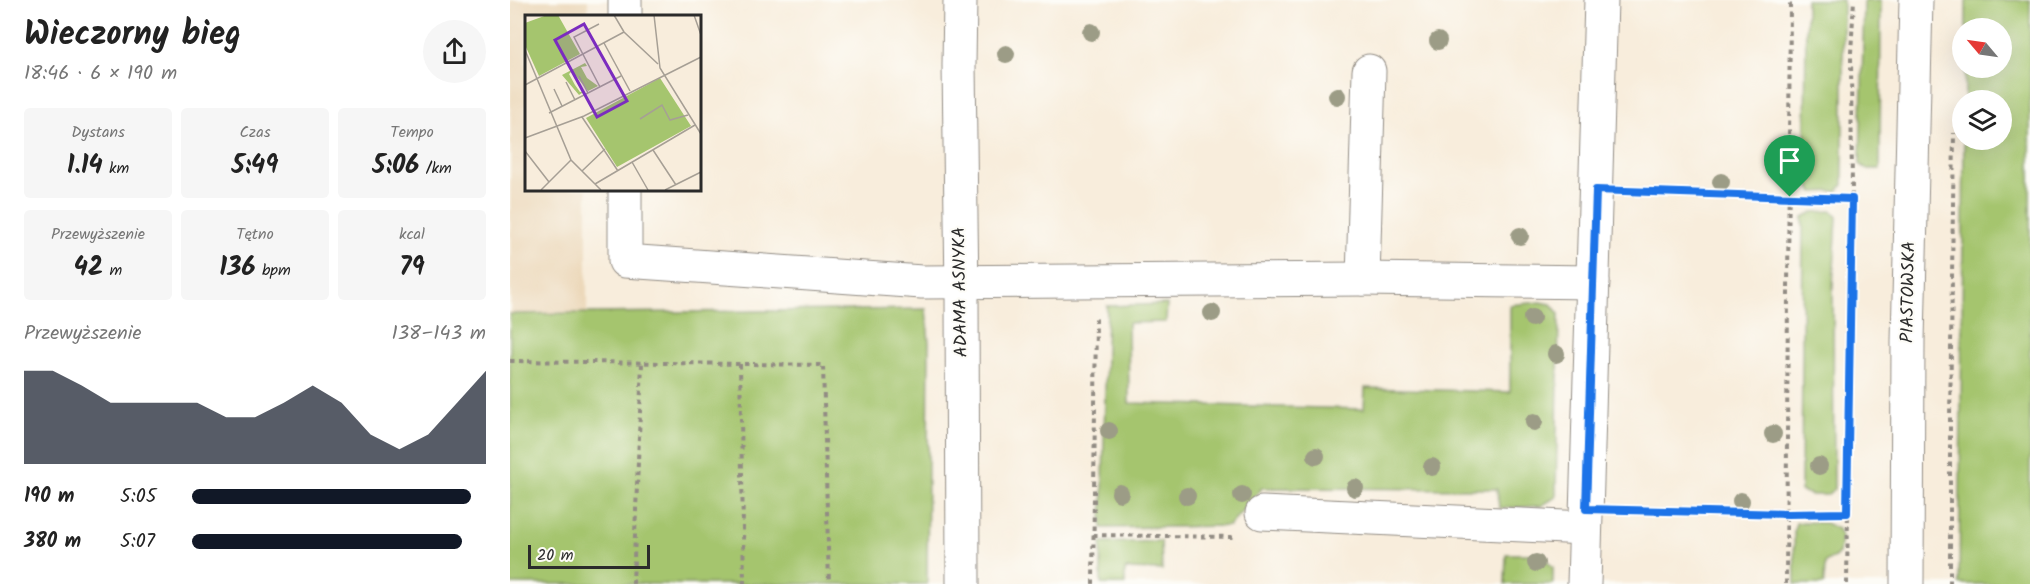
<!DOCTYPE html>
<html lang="pl">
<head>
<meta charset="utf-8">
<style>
  body { margin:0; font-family:Kalam,sans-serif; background:#f6f6f6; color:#222; height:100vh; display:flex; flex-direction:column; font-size:22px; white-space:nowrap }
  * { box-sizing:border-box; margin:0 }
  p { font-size:20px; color:#767676 }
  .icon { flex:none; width:33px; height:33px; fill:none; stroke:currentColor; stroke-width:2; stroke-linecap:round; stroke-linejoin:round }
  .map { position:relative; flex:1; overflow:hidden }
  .side { display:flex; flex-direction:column; background:#fff; width:510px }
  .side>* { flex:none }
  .needle { width:39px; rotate:299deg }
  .buttons { position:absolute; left:1442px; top:18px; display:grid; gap:12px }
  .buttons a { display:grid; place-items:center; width:60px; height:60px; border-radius:50%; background:#fff; box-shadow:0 6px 24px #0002; font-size:30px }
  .scale { position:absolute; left:18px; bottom:15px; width:122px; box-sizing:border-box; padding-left:6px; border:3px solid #2b2b2b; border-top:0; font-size:16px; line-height:21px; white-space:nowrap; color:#2b2b2b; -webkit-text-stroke:4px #fdfcf7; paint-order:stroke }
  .pin { position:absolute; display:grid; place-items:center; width:51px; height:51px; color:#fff; margin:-62px -26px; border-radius:50% 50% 50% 0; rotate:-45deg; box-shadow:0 0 6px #0007 }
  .pin .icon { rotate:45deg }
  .round { display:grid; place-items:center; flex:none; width:63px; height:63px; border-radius:32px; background:#f6f6f6 }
  .headline { display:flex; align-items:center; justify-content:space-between; height:102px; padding:0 24px }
  h1 { font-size:33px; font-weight:700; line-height:45px }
  .figures { display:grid; grid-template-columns:repeat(3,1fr); gap:9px; height:102px; padding:6px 24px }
  .figures div { display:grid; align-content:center; border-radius:6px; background:#f6f6f6; text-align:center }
  .figures b { font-size:26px; font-weight:700 }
  .figures small { font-size:16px; font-weight:400 }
  .figures p { font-size:16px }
  .chart { height:168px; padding:12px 24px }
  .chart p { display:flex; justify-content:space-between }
  .chart svg { width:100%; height:108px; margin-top:6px; fill:#111827; opacity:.7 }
  ul { padding:0 24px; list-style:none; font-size:20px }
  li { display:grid; grid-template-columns:96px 72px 1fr; align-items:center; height:45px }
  li i { height:15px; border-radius:8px; background:#111827 }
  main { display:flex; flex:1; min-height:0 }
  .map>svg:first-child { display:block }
</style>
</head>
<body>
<main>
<section class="side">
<div class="headline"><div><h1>Wieczorny bieg</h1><p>18:46 · 6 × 190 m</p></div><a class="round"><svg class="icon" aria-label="share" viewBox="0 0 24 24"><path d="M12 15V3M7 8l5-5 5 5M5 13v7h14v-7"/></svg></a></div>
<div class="figures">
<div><p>Dystans</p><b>1.14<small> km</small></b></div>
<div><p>Czas</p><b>5:49</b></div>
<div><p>Tempo</p><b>5:06<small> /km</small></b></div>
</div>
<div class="figures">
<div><p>Przewyższenie</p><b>42<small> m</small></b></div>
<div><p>Tętno</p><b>136<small> bpm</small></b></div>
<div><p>kcal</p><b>79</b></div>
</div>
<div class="chart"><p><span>Przewyższenie</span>138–143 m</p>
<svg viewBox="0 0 160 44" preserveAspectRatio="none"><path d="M0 44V6L10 6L20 12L30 19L40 19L50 19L60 19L70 25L80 25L90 19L100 12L110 19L120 32L130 38L140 32L150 19L160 6V44z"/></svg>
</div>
<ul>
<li><b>190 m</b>5:05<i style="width:95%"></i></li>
<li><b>380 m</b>5:07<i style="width:92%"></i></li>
</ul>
</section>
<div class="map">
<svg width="1520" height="584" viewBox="0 0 1520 584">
  <rect width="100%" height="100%" fill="#fdfcf7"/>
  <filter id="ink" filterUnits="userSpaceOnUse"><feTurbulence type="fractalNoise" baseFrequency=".0167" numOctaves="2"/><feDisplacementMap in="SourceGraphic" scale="12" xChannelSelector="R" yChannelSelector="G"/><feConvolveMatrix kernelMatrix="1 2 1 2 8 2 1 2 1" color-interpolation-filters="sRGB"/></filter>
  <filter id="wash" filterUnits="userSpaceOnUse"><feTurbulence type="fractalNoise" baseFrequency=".008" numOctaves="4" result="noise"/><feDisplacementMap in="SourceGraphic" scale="24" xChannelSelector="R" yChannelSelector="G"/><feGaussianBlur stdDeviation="1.35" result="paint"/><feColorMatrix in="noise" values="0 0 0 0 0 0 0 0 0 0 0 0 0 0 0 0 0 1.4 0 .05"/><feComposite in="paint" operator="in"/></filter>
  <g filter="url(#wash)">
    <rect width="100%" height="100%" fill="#f8eddc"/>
    <path fill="#ecd8ba" d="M 0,0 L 78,0 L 78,16 L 16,16 L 16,189 L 77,189 L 77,314 L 0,314 Z"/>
    <g fill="#a5c56e" stroke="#68784c" stroke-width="1.5">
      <path d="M 1296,0 L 1333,0 L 1333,185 L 1328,191 L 1303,192 L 1297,182 L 1295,168 Z"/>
      <path d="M 1354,0 L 1371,0 L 1370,169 L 1357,169 L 1350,164 Z"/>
      <path d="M 1456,0 L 1520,0 L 1520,584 L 1449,584 L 1454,140 L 1491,140 L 1491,100 L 1455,100 L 1455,68 L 1491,68 L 1491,28 L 1456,28 Z"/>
      <path d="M 1322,211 L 1327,217 L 1323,287 L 1324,489 L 1317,495 L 1302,495 L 1291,491 L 1293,217 L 1303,212 Z"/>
      <path d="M 1030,302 L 1041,304 L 1049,314 L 1046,497 L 1031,506 L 989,508 L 987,489 L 752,488 L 719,526 L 592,528 L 597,306 L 657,304 L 656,322 L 618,323 L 619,403 L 854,409 L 855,388 L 1000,392 L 1000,305 Z"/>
      <path d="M 416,309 L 419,343 L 417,584 L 0,584 L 0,314 Z"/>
      <path d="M 1294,522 L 1316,523 L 1328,529 L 1331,537 L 1329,554 L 1315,563 L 1314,584 L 1285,584 L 1284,530 L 1286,523 Z"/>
      <path d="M 651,541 L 652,570 L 615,569 L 615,584 L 591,584 L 591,543 Z"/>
      <path d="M 996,554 L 1030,554 L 1043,567 L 1043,584 L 995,584 Z"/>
    </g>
  </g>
  <g filter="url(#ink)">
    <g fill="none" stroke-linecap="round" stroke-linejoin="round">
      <g stroke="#928c84" stroke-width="35">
        <g id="minor">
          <path d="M 450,0 L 449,65 L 452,294 L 453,584"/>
          <path d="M 115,16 L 115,0"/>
          <path d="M 115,189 L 115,261 L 412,282 L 853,279 L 1083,282"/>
          <path d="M 853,279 L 859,71"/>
          <path d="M 752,513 L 1075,528"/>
          <path d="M 1074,584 L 1091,0"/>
          <path d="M 1397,584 L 1398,341 L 1406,0"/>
        </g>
      </g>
      <g stroke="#928c84" stroke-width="4" stroke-dasharray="4.5 4.5" stroke-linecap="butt">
        <path d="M 1122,193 L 1342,199"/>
        <path d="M 0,361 L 313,365 L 319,584"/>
        <path d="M 230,364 L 234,584"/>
        <path d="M 1113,511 L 1277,514 L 1337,513"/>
        <path d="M 583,535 L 724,537"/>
        <path d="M 123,584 L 132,363"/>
        <path d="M 583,584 L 586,317"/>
        <path d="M 1276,584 L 1280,0"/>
        <path d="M 1337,584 L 1342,199 L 1341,53 L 1344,0"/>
        <path d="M 1440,584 L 1440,419 L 1444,133"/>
      </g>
      <use href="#minor" stroke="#fff" stroke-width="33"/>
    </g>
    <g fill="#9c9c86">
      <circle cx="581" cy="32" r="9"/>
      <circle cx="928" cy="41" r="9"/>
      <circle cx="496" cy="54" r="9"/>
      <circle cx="827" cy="96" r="9"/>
      <circle cx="1211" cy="182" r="9"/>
      <circle cx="1010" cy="236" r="9"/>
      <circle cx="702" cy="313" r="9"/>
      <circle cx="1022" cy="318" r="9"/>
      <circle cx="1046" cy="354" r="9"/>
      <circle cx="1024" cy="422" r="9"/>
      <circle cx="599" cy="431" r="9"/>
      <circle cx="1263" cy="434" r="9"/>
      <circle cx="806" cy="456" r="9"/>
      <circle cx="1309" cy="466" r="9"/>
      <circle cx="922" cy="467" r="9"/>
      <circle cx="845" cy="488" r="9"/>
      <circle cx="610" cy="493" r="9"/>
      <circle cx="732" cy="495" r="9"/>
      <circle cx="677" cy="496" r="9"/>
      <circle cx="1231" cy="501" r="9"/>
      <circle cx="1026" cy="563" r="9"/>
    </g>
  </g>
  <g fill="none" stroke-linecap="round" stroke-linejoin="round" filter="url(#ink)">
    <g stroke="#fff" stroke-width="12">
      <path id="route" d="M 1086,190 L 1342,199 L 1337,513 L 1278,514 L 1076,509 Z"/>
    </g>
    <use href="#route" stroke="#1a73e8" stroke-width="8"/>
  </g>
  <g text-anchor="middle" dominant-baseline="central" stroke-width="4.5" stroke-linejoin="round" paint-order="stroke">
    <g font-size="18" fill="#2b2b2b" stroke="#fdfcf7">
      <text transform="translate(451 292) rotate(-91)">ADAMA ASNYKA</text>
      <text transform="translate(1399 292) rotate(-89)">PIASTOWSKA</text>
    </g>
  </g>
  <g transform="translate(15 15)">
    <rect width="176" height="176" fill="#f8eddc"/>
    <path d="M 22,0 L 33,0 L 55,39 L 14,61 L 0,30 L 0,8 ZM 60,48 L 62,51 L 56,52 L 62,63 L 73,71 L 63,76 L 47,56 L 44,59 L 50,70 L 55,77 L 60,76 L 54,80 L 37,60 ZM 135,63 L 166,111 L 92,152 L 61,103 Z" fill="#a5c56e"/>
    <path fill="none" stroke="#a69f95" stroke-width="1.5" d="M 89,0 L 99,17 L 133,49M 129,0 L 135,53 L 176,119M 169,0 L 176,20M 74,9 L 49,22 L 75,72M 79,28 L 105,76M 0,35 L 46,145 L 76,175M 54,61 L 63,78M 41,67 L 50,85M 0,70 L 99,17M 29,74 L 37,91M 24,98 L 96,61M 57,102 L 93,156M 115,104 L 137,90 L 145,105 L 163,100M 0,123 L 59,101 L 176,42M 128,135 L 151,170M 0,136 L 24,167M 107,147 L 123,175M 57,156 L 80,134M 70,169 L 170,110M 16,175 L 46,145M 140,175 L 176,157"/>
    <path fill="#7b2cbf" fill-opacity="0.15" stroke="#7b2cbf" stroke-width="3" d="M 59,9 L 102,86 L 72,102 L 30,25 Z"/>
    <rect width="176" height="176" fill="none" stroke="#2b2b2b" stroke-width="3"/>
  </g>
</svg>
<div class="buttons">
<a><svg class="needle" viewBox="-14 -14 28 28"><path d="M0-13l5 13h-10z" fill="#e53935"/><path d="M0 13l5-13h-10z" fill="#767676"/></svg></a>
<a><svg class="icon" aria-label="layers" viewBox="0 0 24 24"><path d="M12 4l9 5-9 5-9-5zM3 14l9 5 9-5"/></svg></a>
</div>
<div class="scale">20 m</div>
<div class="pin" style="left:1280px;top:197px;background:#1e9e55"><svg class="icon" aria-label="arrive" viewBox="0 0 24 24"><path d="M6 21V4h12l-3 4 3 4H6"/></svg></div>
</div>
</main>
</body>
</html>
